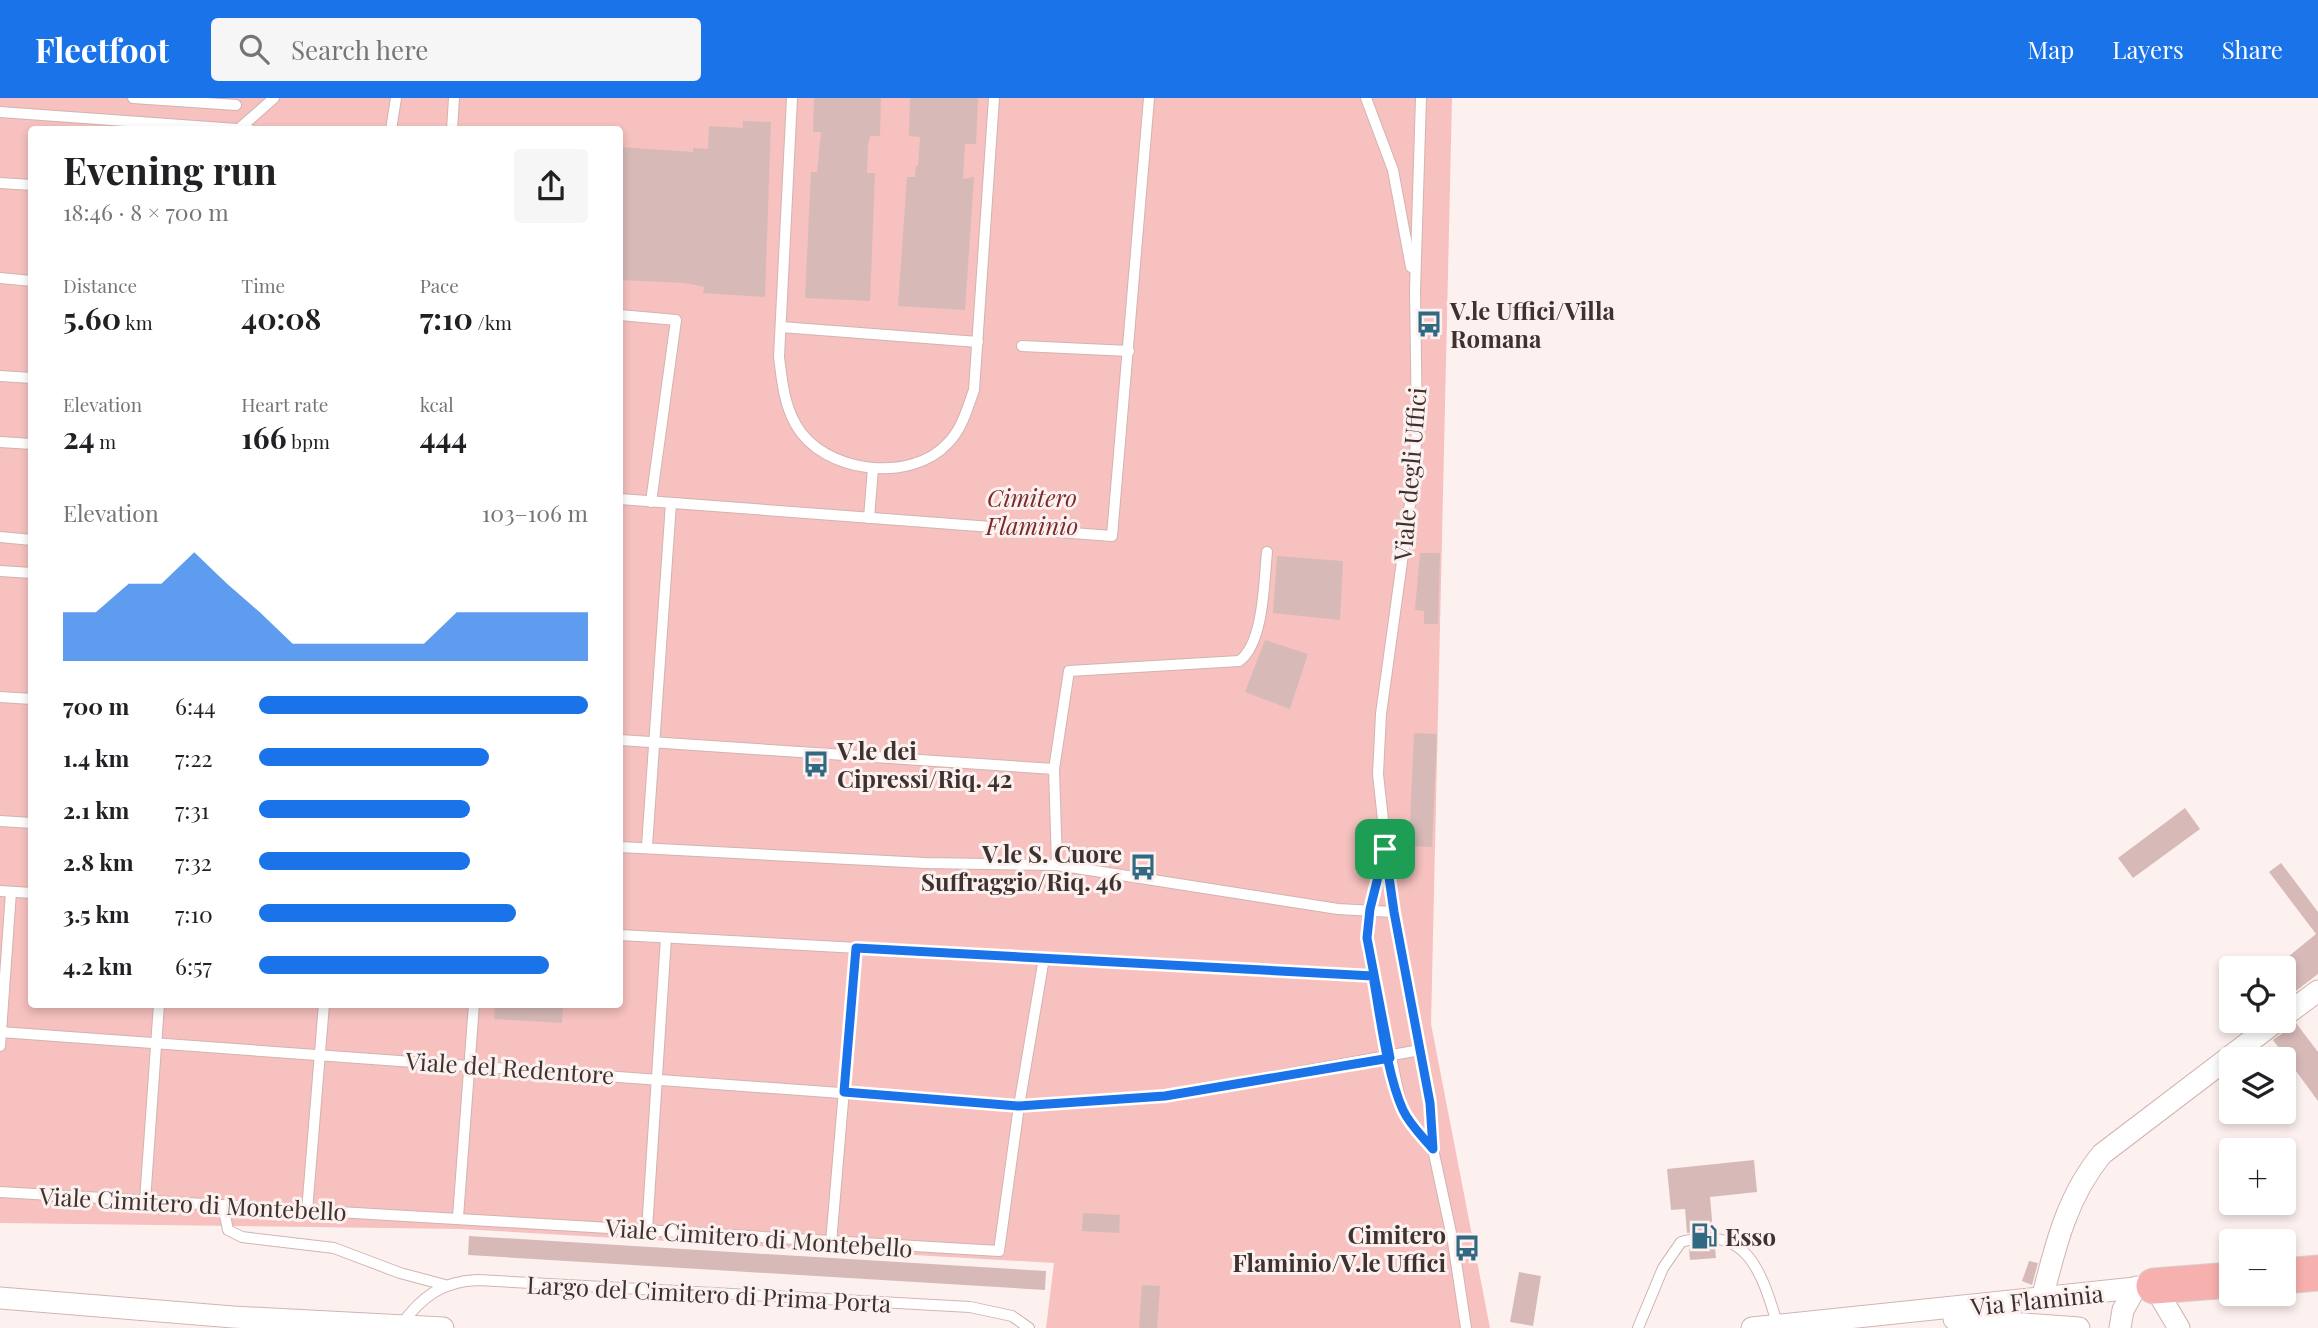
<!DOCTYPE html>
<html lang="en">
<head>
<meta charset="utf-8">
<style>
  body { margin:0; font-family:"Playfair Display",serif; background:#f6f6f6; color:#202124; height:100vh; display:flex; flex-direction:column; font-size:26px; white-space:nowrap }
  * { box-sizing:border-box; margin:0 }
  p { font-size:23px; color:#757577 }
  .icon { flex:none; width:38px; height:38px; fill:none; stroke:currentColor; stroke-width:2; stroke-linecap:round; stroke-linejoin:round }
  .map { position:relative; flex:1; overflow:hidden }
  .details { position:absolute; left:28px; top:28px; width:595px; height:882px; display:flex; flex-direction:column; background:#fff; border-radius:7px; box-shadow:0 4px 10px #0003 }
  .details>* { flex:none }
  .buttons { position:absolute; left:2219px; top:858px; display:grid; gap:14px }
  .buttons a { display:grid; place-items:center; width:77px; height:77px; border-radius:7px; background:#fff; box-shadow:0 4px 10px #0003; font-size:35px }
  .pin { position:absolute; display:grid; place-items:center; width:60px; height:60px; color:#fff; margin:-30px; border-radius:14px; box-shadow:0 4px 10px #0006 }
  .round { display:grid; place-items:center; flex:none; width:74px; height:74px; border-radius:7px; background:#f6f6f6 }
  .head { display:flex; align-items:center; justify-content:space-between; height:119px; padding:0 35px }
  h1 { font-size:38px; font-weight:700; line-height:52px }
  .stats { display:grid; grid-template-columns:repeat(3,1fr); gap:10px; height:119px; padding:7px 35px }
  .stats div { display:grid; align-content:center }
  .stats b { font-size:30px; font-weight:700 }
  .stats small { font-size:19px; font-weight:400 }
  .stats p { font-size:19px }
  .chart { height:196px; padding:14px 35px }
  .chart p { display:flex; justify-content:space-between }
  .chart svg { width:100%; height:126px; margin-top:7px; fill:#1a73e8; opacity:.7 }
  ul { padding:0 35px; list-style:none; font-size:23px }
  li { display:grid; grid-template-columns:112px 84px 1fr; align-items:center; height:52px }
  li i { height:18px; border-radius:9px; background:#1a73e8 }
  header { display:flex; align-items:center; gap:42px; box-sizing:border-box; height:98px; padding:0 35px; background:#1a73e8; color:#fff }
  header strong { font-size:33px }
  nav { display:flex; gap:38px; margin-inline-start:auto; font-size:24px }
  .search { width:490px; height:63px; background:#f6f6f6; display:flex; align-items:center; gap:18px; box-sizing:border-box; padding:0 24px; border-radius:7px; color:#757577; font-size:26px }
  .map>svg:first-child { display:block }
</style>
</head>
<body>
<header>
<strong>Fleetfoot</strong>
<div class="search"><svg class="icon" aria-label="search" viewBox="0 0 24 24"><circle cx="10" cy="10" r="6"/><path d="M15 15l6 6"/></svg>Search here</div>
<nav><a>Map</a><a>Layers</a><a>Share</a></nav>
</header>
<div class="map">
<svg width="2318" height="1230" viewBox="0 0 2318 1230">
  <rect width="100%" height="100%" fill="#fdf1f0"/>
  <path fill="#f6c1bf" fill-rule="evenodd" d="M 0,0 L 1452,0 L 1431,926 L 1490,1230 L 1046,1230 L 1054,1165 L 460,1131 L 0,1125 ZM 32,32 L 620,32 L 620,906 L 32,906 Z"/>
  <g fill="#d7bab8">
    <path d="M 814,0 L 881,0 L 880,38 L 870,38 L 868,47 L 867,75 L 875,75 L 870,203 L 805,200 L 811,74 L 817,74 L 821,34 L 813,34 Z"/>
    <path d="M 910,0 L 978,0 L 976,46 L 965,46 L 963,81 L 974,79 L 965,212 L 898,208 L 907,79 L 915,79 L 916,68 L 918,68 L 920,39 L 909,38 Z"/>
    <path d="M 743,23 L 771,24 L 765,199 L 703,195 L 704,189 L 685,185 L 620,182 L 620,49 L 693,54 L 693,50 L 708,51 L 709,28 L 743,30 Z"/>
    <path d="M 1420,455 L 1440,455 L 1438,526 L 1424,526 L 1424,513 L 1415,512 Z"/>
    <path d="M 1277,458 L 1343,463 L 1340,522 L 1273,515 Z"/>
    <path d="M 1265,542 L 1308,556 L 1290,611 L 1245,594 Z"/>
    <path d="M 1414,635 L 1437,636 L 1432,749 L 1409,748 Z"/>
    <path d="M 2185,710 L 2200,731 L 2133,780 L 2118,760 Z"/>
    <path d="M 2281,765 L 2318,814 L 2318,876 L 2284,902 L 2284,862 L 2316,836 L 2269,774 Z"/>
    <path d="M 495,906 L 563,906 L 562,925 L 494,921 Z"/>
    <path d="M 2296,925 L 2318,954 L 2318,1003 L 2273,942 Z"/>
    <path d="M 1754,1062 L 1757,1094 L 1710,1099 L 1713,1133 L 1687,1135 L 1685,1111 L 1671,1112 L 1667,1071 Z"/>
    <path d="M 1083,1115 L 1120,1117 L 1119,1135 L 1082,1133 Z"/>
    <path d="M 469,1138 L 1046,1173 L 1045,1192 L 468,1157 Z"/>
    <path d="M 1704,1148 L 1715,1149 L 1716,1160 L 1690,1162 L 1689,1151 Z"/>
    <path d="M 2029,1163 L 2038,1165 L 2032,1187 L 2022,1183 Z"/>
    <path d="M 1519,1174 L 1541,1178 L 1533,1228 L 1510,1224 Z"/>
    <path d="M 1142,1187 L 1160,1188 L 1157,1230 L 1139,1230 Z"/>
  </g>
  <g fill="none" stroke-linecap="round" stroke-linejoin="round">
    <g stroke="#d1b4b2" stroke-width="12">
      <g id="service">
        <path d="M 133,0 L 236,7"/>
        <path d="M 792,0 L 779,259 C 782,283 784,306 796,327 C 823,375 911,386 948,345 C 962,331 967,311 974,292 L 994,0"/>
        <path d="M 1366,0 L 1393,72 L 1411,169"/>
        <path d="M 1421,0 L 1415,192 L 1417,333 L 1412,391 L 1381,616 L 1378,676 L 1393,814 L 1430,1005 L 1433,1051 L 1453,1144 L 1466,1230"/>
        <path d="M 0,14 L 251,32"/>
        <path d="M 241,29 L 274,0"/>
        <path d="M 391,32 L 396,0"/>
        <path d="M 452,32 L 454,0"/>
        <path d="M 0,85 L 32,87"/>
        <path d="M 0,180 L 32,183"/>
        <path d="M 620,217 L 676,222 L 651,404"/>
        <path d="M 781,229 L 978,244"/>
        <path d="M 1022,248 L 1129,253"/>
        <path d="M 0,278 L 32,280"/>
        <path d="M 0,344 L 32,346"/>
        <path d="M 620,401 L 1112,438 L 1149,0"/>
        <path d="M 869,420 L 873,370"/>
        <path d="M 0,439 L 32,442"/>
        <path d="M 0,473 L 32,475"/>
        <path d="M 0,599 L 32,601"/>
        <path d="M 620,642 L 1054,671"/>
        <path d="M 0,723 L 32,725"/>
        <path d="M 647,748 L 671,405"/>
        <path d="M 620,749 L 925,765 L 1057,767 L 1338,811 L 1393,814"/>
        <path d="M 1384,757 L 1370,811 L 1368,853 L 1401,1006 L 1408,1021 L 1433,1051"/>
        <path d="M 1057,767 L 1054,671 L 1069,573 L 1239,563 C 1264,546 1264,482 1267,454"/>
        <path d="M 0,793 L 32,795"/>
        <path d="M 620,837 L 1373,878"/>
        <path d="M 0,934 L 1019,1008 L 1044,860"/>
        <path d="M 0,948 L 11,794"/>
        <path d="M 0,1094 L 999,1153 L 1019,1008 L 1165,998 L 1420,952"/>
        <path d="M 145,1103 L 159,906"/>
        <path d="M 223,1108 L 228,1132 L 242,1139 L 334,1150 L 400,1175 L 445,1187"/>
        <path d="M 307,1113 L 324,906"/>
        <path d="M 458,1119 L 474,906"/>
        <path d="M 647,1132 L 666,840"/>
        <path d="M 831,1145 L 856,850"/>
        <path d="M 401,1227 C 421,1199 443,1183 478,1182 L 970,1209 L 1012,1218 L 1029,1230"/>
        <path d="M 1638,1230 L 1663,1170 L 1681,1144 C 1748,1126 1761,1173 1778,1228"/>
      </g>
    </g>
    <g stroke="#d1b4b2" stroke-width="23">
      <g id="minor">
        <path d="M 2284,918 L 2318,893"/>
        <path d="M 0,1200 L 233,1219 L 443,1230"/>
        <path d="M 2042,1201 C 2055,1149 2067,1098 2102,1056 L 2278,922"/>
        <path d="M 1954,1221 L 2079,1230"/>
        <path d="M 1752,1230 L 2154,1188 L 2179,1230"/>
        <path d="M 2120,1230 L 2123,1212 L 2136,1189"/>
      </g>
    </g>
    <g stroke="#d5d2d2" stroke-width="37">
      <g id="trunk">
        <path d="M 2284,1178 L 2318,1175"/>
        <path d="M 2154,1188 L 2231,1182"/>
      </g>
    </g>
    <use href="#service" stroke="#fff" stroke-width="10"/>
    <use href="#minor" stroke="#fff" stroke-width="21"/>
    <use href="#trunk" stroke="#f6b0ae" stroke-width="35"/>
  </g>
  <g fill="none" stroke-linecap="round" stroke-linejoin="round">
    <g stroke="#fff" stroke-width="14">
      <path id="route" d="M 1385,751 L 1370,811 L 1367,840 L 1390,960 L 1165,998 L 1019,1008 L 844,994 L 856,850 L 1373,878 C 1380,916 1387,977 1403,1012 C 1410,1027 1422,1038 1433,1051 L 1430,1005 L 1394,814 L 1385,751"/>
    </g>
    <use href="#route" stroke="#1a73e8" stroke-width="9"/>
  </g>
  <defs>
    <g id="bus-bare" transform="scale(2.1)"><path d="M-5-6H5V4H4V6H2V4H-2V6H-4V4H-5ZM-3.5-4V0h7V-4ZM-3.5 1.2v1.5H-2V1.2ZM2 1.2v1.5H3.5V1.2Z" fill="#316983" stroke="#fdf1f0" stroke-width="2.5" paint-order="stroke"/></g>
    <g id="fuel-bare" transform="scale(2.1)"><path d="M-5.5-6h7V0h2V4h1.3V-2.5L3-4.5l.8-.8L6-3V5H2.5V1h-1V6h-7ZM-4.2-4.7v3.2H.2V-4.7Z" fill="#316983" stroke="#fdf1f0" stroke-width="2.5" paint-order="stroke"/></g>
  </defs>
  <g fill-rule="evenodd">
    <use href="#bus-bare" x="1429" y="226"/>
    <use href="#bus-bare" x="816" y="666"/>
    <use href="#bus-bare" x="1143" y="769"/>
    <use href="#fuel-bare" x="1704" y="1138"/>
    <use href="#bus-bare" x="1467" y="1150"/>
  </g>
  <g text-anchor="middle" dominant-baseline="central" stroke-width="6" stroke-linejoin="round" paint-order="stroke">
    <g font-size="24" font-weight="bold" fill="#3e3231" stroke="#fdf1f0" text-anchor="start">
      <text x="1450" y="212">V.le Uffici/Villa<tspan x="1450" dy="28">Romana</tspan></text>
      <text x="837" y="652">V.le dei<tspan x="837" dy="28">Cipressi/Riq. 42</tspan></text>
      <text x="1122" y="755" text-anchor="end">V.le S. Cuore<tspan x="1122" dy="28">Suffraggio/Riq. 46</tspan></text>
      <text x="1446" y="1136" text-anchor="end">Cimitero<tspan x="1446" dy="28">Flaminio/V.le Uffici</tspan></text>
      <text x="1725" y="1138">Esso</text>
    </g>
    <g font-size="24" fill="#3e3231" stroke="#fdf1f0">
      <text transform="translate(1409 376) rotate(-85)">Viale degli Uffici</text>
      <text transform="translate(510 969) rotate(4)">Viale del Redentore</text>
      <text transform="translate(193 1105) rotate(3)">Viale Cimitero di Montebello</text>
      <text transform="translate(759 1139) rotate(4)">Viale Cimitero di Montebello</text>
      <text transform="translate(709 1195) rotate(3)">Largo del Cimitero di Prima Porta</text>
      <text transform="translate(2037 1201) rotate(-6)">Via Flaminia</text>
    </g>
    <g font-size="24" font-style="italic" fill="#7a2a2d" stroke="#fdf1f0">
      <text x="1032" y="399">Cimitero<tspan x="1032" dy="28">Flaminio</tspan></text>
    </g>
  </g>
</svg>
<div class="buttons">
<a><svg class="icon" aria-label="locate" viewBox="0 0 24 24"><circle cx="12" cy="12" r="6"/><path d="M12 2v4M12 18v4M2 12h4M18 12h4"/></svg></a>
<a><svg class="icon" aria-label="layers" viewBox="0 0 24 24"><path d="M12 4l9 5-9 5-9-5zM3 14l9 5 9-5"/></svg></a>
<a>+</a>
<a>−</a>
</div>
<div class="pin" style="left:1385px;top:751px;background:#1e9e55"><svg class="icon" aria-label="arrive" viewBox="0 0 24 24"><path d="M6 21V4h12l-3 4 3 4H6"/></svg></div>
<section class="details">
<div class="head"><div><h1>Evening run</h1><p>18:46 · 8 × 700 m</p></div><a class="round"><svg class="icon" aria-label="share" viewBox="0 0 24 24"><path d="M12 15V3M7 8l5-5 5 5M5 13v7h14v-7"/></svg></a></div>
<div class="stats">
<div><p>Distance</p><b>5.60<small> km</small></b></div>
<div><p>Time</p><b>40:08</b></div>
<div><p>Pace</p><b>7:10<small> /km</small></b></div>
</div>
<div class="stats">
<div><p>Elevation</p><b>24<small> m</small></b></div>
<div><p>Heart rate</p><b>166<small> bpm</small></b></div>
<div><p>kcal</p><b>444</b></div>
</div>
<div class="chart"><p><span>Elevation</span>103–106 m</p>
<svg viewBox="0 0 160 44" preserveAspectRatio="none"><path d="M0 44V27L10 27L20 17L30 17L40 6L50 17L60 27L70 38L80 38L90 38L100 38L110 38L120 27L130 27L140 27L150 27L160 27V44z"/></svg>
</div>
<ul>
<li><b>700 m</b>6:44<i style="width:100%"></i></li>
<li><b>1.4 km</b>7:22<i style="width:70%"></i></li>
<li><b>2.1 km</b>7:31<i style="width:64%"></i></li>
<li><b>2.8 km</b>7:32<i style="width:64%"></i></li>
<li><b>3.5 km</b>7:10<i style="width:78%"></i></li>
<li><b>4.2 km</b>6:57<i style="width:88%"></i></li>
</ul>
</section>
</div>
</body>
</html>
